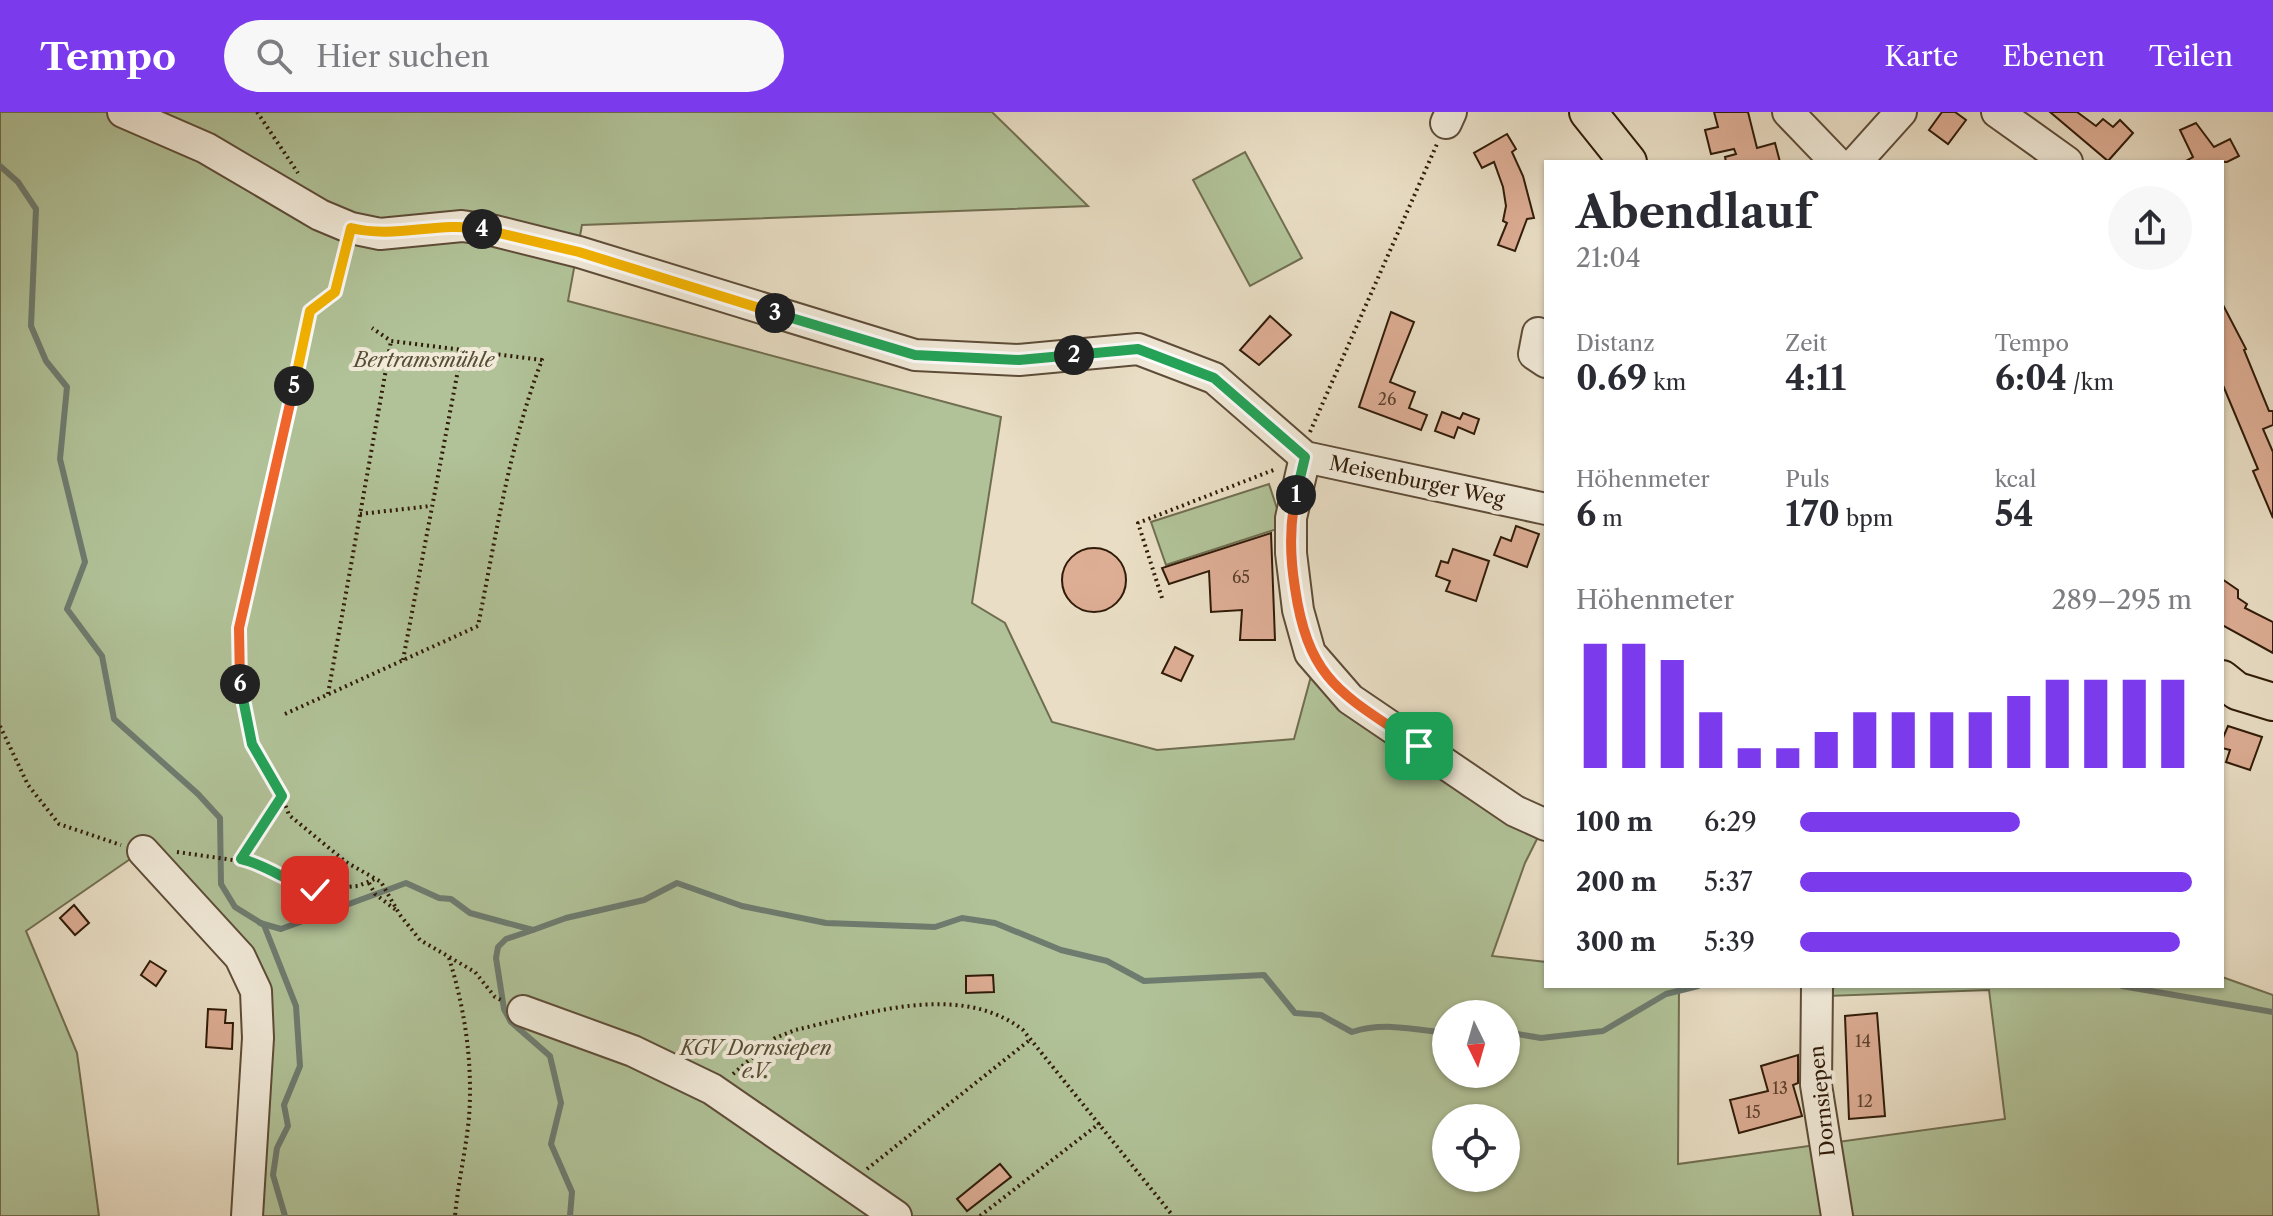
<!DOCTYPE html>
<html lang="de">
<head>
<meta charset="utf-8">
<style>
  body { margin:0; font-family:"Libre Caslon Text",serif; background:#f7f7f7; color:#2b2b33; height:100vh; display:flex; flex-direction:column; font-size:30px; white-space:nowrap }
  * { box-sizing:border-box; margin:0 }
  p { font-size:26px; color:#7c7c81 }
  .icon { flex:none; width:44px; height:44px; fill:none; stroke:currentColor; stroke-width:2; stroke-linecap:round; stroke-linejoin:round }
  .map { position:relative; flex:1; overflow:hidden }
  .panel { position:absolute; left:1544px; top:48px; width:680px; height:828px; display:flex; flex-direction:column; background:#fff; border-radius:0px; box-shadow:0 2px 6px #0004 }
  .panel>* { flex:none }
  .needle { width:52px; rotate:175deg }
  .buttons { position:absolute; left:1432px; top:888px; display:grid; gap:16px }
  .buttons a { display:grid; place-items:center; width:88px; height:88px; border-radius:50%; background:#fff; box-shadow:0 2px 6px #0004; font-size:40px }
  .pin { position:absolute; display:grid; place-items:center; width:68px; height:68px; color:#fff; margin:-34px; border-radius:16px; box-shadow:0 4px 12px #0006 }
  .km { position:absolute; width:40px; height:40px; margin:-20px; border-radius:50%; background:#222; color:#fff; font-size:22px; line-height:40px; text-align:center }
  .round { display:grid; place-items:center; flex:none; width:84px; height:84px; border-radius:42px; background:#f7f7f7 }
  .overview { display:flex; align-items:center; justify-content:space-between; height:136px; padding:0 32px }
  h1 { font-size:44px; font-weight:700; line-height:60px }
  .stats { display:grid; grid-template-columns:repeat(3,1fr); gap:12px; height:136px; padding:8px 32px }
  .stats div { display:grid; align-content:center }
  .stats b { font-size:34px; font-weight:700 }
  .stats small { font-size:22px; font-weight:400 }
  .stats p { font-size:22px }
  .chart { height:224px; padding:16px 32px }
  .chart p { display:flex; justify-content:space-between }
  .chart svg { width:100%; height:144px; margin-top:8px; stroke:#7c3aed; stroke-width:6 }
  ul { padding:0 32px; list-style:none; font-size:26px }
  li { display:grid; grid-template-columns:128px 96px 1fr; align-items:center; height:60px }
  li i { height:20px; border-radius:10px; background:#7c3aed }
  header { display:flex; align-items:center; gap:48px; box-sizing:border-box; height:112px; padding:0 40px; background:#7c3aed; color:#fff }
  header strong { font-size:38px }
  nav { display:flex; gap:44px; margin-inline-start:auto; font-size:28px }
  .search { width:560px; height:72px; background:#f7f7f7; display:flex; align-items:center; gap:20px; box-sizing:border-box; padding:0 28px; border-radius:44px; color:#7c7c81; font-size:30px }
  .map>svg:first-child { display:block }
</style>
</head>
<body>
<header>
<strong>Tempo</strong>
<div class="search"><svg class="icon" aria-label="search" viewBox="0 0 24 24"><circle cx="10" cy="10" r="6"/><path d="M15 15l6 6"/></svg>Hier suchen</div>
<nav><a>Karte</a><a>Ebenen</a><a>Teilen</a></nav>
</header>
<div class="map">
<svg width="2273" height="1104" viewBox="0 0 2273 1104">
  <rect width="100%" height="100%" fill="#e9dec5"/>
  <filter id="stains"><feTurbulence type="fractalNoise" baseFrequency=".0025" numOctaves="4"/><feColorMatrix values="0 0 0 0 .2 0 0 0 0 .09 0 0 0 0 .02 0 0 0 .5 -.17"/></filter>
  <radialGradient id="worn" r=".72"><stop offset=".6" stop-color="#630" stop-opacity="0"/><stop offset="1" stop-color="#630" stop-opacity=".3"/></radialGradient>
  <g fill="#b1c298" stroke="#706e50" stroke-width="2" fill-rule="evenodd">
    <path d="M 0,0 L 992,0 L 1088,94 L 582,113 L 568,189 L 1001,305 L 972,491 L 1005,511 L 1052,610 L 1157,638 L 1294,627 L 1313,557 L 1540,721 L 1525,751 L 1492,844 L 1546,850 L 1546,874 L 1679,874 L 1678,1052 L 2005,1007 L 1989,878 L 1828,884 L 1835,874 L 2222,874 L 2222,865 L 2273,883 L 2273,1104 L 254,1104 L 262,870 L 136,743 L 26,819 L 77,941 L 99,1104 L 0,1104 ZM 1446,902 L 1506,902 L 1506,962 L 1446,962 ZM 1446,1006 L 1506,1006 L 1506,1066 L 1446,1066 Z"/>
    <path d="M 1245,40 L 1302,146 L 1250,174 L 1193,68 Z"/>
    <path d="M 1269,372 L 1283,415 L 1166,453 L 1151,410 Z"/>
  </g>
  <g fill="none" stroke-linecap="round" stroke-linejoin="round">
    <g stroke="#6e7c70" stroke-width="6">
      <path d="M 0,54 L 18,70 L 36,97 L 31,214 L 46,249 L 67,275 L 60,347 L 85,450 L 67,497 L 102,544 L 114,607 L 198,682 L 220,706 L 221,772 L 235,795 L 264,813 L 296,894 L 300,954 L 284,993 L 288,1014 L 277,1036 L 273,1063 L 285,1104"/>
      <path d="M 260,811 L 281,817 L 406,771 L 439,786 L 451,787 L 470,801 L 533,818 L 566,806 L 644,788 L 677,771 L 742,794 L 826,811 L 935,815 L 962,806 L 995,811 L 1061,838 L 1107,849 L 1144,869 L 1264,863 L 1295,901 L 1321,903 L 1352,920 C 1383,910 1414,917 1446,921"/>
      <path d="M 533,818 L 506,827 L 498,835 L 496,846 L 504,897 L 511,910 L 550,944 L 561,991 L 551,1032 L 572,1080 L 570,1104"/>
      <path d="M 2122,874 L 2273,900"/>
      <path d="M 1506,920 L 1541,926 L 1603,919 L 1666,882 L 1698,874"/>
    </g>
  </g>
  <g fill="#ddad94" stroke="#301b09" stroke-width="2">
    <path d="M 1714,0 L 1748,0 L 1757,36 L 1775,31 L 1780,50 L 1726,50 L 1725,45 L 1736,42 L 1734,37 L 1711,42 L 1705,18 L 1718,15 Z"/>
    <path d="M 1942,0 L 1955,0 L 1966,8 L 1948,32 L 1929,18 Z"/>
    <path d="M 2050,0 L 2077,0 L 2096,14 L 2103,7 L 2113,15 L 2120,8 L 2133,21 L 2108,49 Z"/>
    <path d="M 2196,11 L 2214,35 L 2230,27 L 2239,44 L 2227,50 L 2184,50 L 2193,45 L 2180,18 Z"/>
    <path d="M 1507,22 L 1516,37 L 1512,40 L 1523,64 L 1534,106 L 1527,107 L 1515,139 L 1498,133 L 1507,111 L 1503,109 L 1506,94 L 1503,75 L 1494,50 L 1482,56 L 1474,41 Z"/>
    <path d="M 2222,191 L 2246,237 L 2244,238 L 2269,299 L 2273,299 L 2273,313 L 2263,317 L 2273,340 L 2273,406 L 2253,359 L 2258,357 L 2222,271 Z"/>
    <path d="M 1391,200 L 1414,210 L 1390,270 L 1415,280 L 1409,296 L 1427,303 L 1421,318 L 1359,295 Z"/>
    <path d="M 1270,204 L 1291,223 L 1259,253 L 1240,238 Z"/>
    <path d="M 1442,300 L 1460,307 L 1463,301 L 1479,307 L 1474,322 L 1458,315 L 1454,326 L 1435,319 Z"/>
    <path d="M 1516,414 L 1539,422 L 1527,455 L 1494,443 L 1501,425 L 1511,429 Z"/>
    <path d="M 1271,421 L 1275,528 L 1240,528 L 1242,498 L 1211,500 L 1209,459 L 1169,472 L 1162,456 Z"/>
    <circle cx="1094" cy="468" r="32"/>
    <path d="M 1453,437 L 1489,449 L 1476,489 L 1446,479 L 1450,469 L 1436,464 L 1441,449 L 1448,451 Z"/>
    <path d="M 2222,467 L 2238,478 L 2238,486 L 2247,492 L 2245,496 L 2273,510 L 2273,541 L 2222,513 Z"/>
    <path d="M 1175,535 L 1193,544 L 1181,569 L 1162,561 Z"/>
    <path d="M 2228,614 L 2262,625 L 2250,658 L 2226,650 L 2230,638 L 2222,636 L 2222,628 Z"/>
    <path d="M 74,793 L 89,811 L 75,823 L 60,806 Z"/>
    <path d="M 150,849 L 166,859 L 156,874 L 141,863 Z"/>
    <path d="M 993,863 L 994,880 L 966,881 L 966,864 Z"/>
    <path d="M 208,897 L 226,898 L 225,911 L 233,911 L 232,937 L 206,935 Z"/>
    <path d="M 1877,901 L 1885,1004 L 1849,1007 L 1845,904 Z"/>
    <path d="M 1798,943 L 1798,971 L 1793,973 L 1802,1004 L 1739,1021 L 1730,988 L 1768,979 L 1761,954 Z"/>
    <path d="M 1000,1052 L 1011,1065 L 967,1099 L 957,1087 Z"/>
  </g>
  <g fill="none" stroke-linecap="round" stroke-linejoin="round">
    <g stroke="#5e4c38" stroke-width="34">
      <g id="minor">
        <path d="M 123,0 L 206,36 L 320,103 L 351,116 L 380,122 L 462,114 L 491,118 L 579,140 L 915,243 L 1019,248 L 1138,237 L 1214,266 L 1305,345 L 1546,397"/>
        <path d="M 1788,0 L 1836,50"/>
        <path d="M 1997,0 L 2067,50"/>
        <path d="M 1446,11 L 1451,0"/>
        <path d="M 1856,50 L 1901,0"/>
        <path d="M 1538,221 L 1534,242 L 1546,250"/>
        <path d="M 1305,345 L 1291,406 L 1291,441 L 1298,498 L 1310,541 L 1350,587 L 1515,699 L 1546,713"/>
        <path d="M 143,739 L 240,845 L 256,879 L 258,926 L 247,1104"/>
        <path d="M 1817,874 L 1816,973 L 1837,1104"/>
        <path d="M 523,899 L 633,939 L 712,977 L 896,1104"/>
      </g>
    </g>
    <g stroke="#301b09" stroke-width="40">
      <g id="major">
        <path d="M 1588,0 L 1628,50"/>
        <path d="M 2222,567 L 2237,579 L 2273,590"/>
      </g>
    </g>
    <g stroke="#301b09" stroke-width="4" stroke-dasharray="2 4" stroke-linecap="butt">
      <path d="M 257,0 L 298,61"/>
      <path d="M 346,138 L 335,180 L 310,199 L 239,516 L 238,551 L 247,619 L 261,653 L 282,684 L 289,703 L 346,750 L 381,770 L 400,803 L 420,828 L 475,860 L 495,885 L 503,889"/>
      <path d="M 1310,320 L 1437,32"/>
      <path d="M 360,402 L 431,394"/>
      <path d="M 1162,486 L 1138,411 L 1276,357"/>
      <path d="M 403,548 L 462,237"/>
      <path d="M 328,582 L 391,229"/>
      <path d="M 285,602 L 478,514 C 496,424 509,334 542,248 L 391,229 L 372,216"/>
      <path d="M 0,614 L 28,673 L 59,712 L 121,733"/>
      <path d="M 177,740 L 261,752 L 299,774 L 315,778 L 358,774 L 377,766"/>
      <path d="M 241,747 L 281,686"/>
      <path d="M 369,771 L 375,782 L 396,798"/>
      <path d="M 449,846 C 465,897 473,952 469,1005 C 466,1038 458,1071 455,1104"/>
      <path d="M 733,962 L 775,926 L 795,918 C 866,902 960,869 1023,918 L 1173,1104"/>
      <path d="M 867,1057 L 1031,927"/>
      <path d="M 980,1104 L 1100,1011"/>
    </g>
    <use href="#minor" stroke="#f1ead9" stroke-width="30"/>
    <use href="#major" stroke="#e9dec5" stroke-width="36"/>
  </g>
  <g fill="none" stroke-linecap="round" stroke-linejoin="round">
    <g stroke="#fff" stroke-width="16">
      <path id="split-1" d="M 1296,383 C 1289,414 1290,445 1295,476 C 1309,572 1345,583 1419,634"/>
    </g>
    <g stroke="#fff" stroke-width="16">
      <path id="split-2" d="M 1074,243 L 1138,237 L 1214,266 L 1305,345 L 1296,383"/>
    </g>
    <g stroke="#fff" stroke-width="16">
      <path id="split-3" d="M 775,201 L 915,243 L 1019,248 L 1074,243"/>
    </g>
    <g stroke="#fff" stroke-width="16">
      <path id="split-4" d="M 482,117 L 579,140 L 775,201"/>
    </g>
    <g stroke="#fff" stroke-width="16">
      <path id="split-5" d="M 294,274 L 310,199 L 335,180 L 351,116 C 396,127 438,109 482,117"/>
    </g>
    <g stroke="#fff" stroke-width="16">
      <path id="split-6" d="M 240,572 L 239,516 L 294,274"/>
    </g>
    <g stroke="#fff" stroke-width="16">
      <path id="split-7" d="M 240,572 L 252,632 L 282,684 L 241,747 C 268,753 288,771 315,778"/>
    </g>
    <use href="#split-1" stroke="#f0652b" stroke-width="10"/>
    <use href="#split-2" stroke="#22a559" stroke-width="10"/>
    <use href="#split-3" stroke="#22a559" stroke-width="10"/>
    <use href="#split-4" stroke="#f5b400" stroke-width="10"/>
    <use href="#split-5" stroke="#f5b400" stroke-width="10"/>
    <use href="#split-6" stroke="#f0652b" stroke-width="10"/>
    <use href="#split-7" stroke="#22a559" stroke-width="10"/>
  </g>
  <g text-anchor="middle" dominant-baseline="central" stroke-width="8" stroke-linejoin="round" paint-order="stroke">
    <g font-size="16" fill="#5b402c">
      <text x="1387" y="287">26</text>
      <text x="1241" y="465">65</text>
      <text x="1863" y="929">14</text>
      <text x="1780" y="976">13</text>
      <text x="1865" y="989">12</text>
      <text x="1753" y="1000">15</text>
    </g>
    <g font-size="20" font-style="italic" fill="#574d34" stroke="#f1ead9">
      <text x="424" y="248">Bertramsmühle</text>
      <text x="756" y="936">KGV Dornsiepen<tspan x="756" dy="23">e.V.</tspan></text>
    </g>
    <g font-size="20" fill="#301b09" stroke="#f1ead9">
      <text transform="translate(1417 369) rotate(12)">Meisenburger Weg</text>
      <text transform="translate(1822 989) rotate(-96)">Dornsiepen</text>
    </g>
  </g>
  <rect width="100%" height="100%" filter="url(#stains)"/>
  <rect width="100%" height="100%" fill="url(#worn)"/>
</svg>
<div class="buttons">
<a><svg class="needle" viewBox="-14 -14 28 28"><path d="M0-13l5 13h-10z" fill="#e53935"/><path d="M0 13l5-13h-10z" fill="#7c7c81"/></svg></a>
<a><svg class="icon" aria-label="locate" viewBox="0 0 24 24"><circle cx="12" cy="12" r="6"/><path d="M12 2v4M12 18v4M2 12h4M18 12h4"/></svg></a>
</div>
<div class="pin" style="left:1419px;top:634px;background:#1e9e55"><svg class="icon" aria-label="arrive" viewBox="0 0 24 24"><path d="M6 21V4h12l-3 4 3 4H6"/></svg></div>
<div class="pin" style="left:315px;top:778px;background:#d93025"><svg class="icon" aria-label="check" viewBox="0 0 24 24"><path d="M5 12l5 5 9-10"/></svg></div>
<b class="km" style="left:1296px;top:383px">1</b>
<b class="km" style="left:1074px;top:243px">2</b>
<b class="km" style="left:775px;top:201px">3</b>
<b class="km" style="left:482px;top:117px">4</b>
<b class="km" style="left:294px;top:274px">5</b>
<b class="km" style="left:240px;top:572px">6</b>
<section class="panel">
<div class="overview"><div><h1>Abendlauf</h1><p>21:04</p></div><a class="round"><svg class="icon" aria-label="share" viewBox="0 0 24 24"><path d="M12 15V3M7 8l5-5 5 5M5 13v7h14v-7"/></svg></a></div>
<div class="stats">
<div><p>Distanz</p><b>0.69<small> km</small></b></div>
<div><p>Zeit</p><b>4:11</b></div>
<div><p>Tempo</p><b>6:04<small> /km</small></b></div>
</div>
<div class="stats">
<div><p>Höhenmeter</p><b>6<small> m</small></b></div>
<div><p>Puls</p><b>170<small> bpm</small></b></div>
<div><p>kcal</p><b>54</b></div>
</div>
<div class="chart"><p><span>Höhenmeter</span>289–295 m</p>
<svg viewBox="0 0 160 44" preserveAspectRatio="none"><path d="M5 44V6M15 44V6M25 44V11M35 44V27M45 44V38M55 44V38M65 44V33M75 44V27M85 44V27M95 44V27M105 44V27M115 44V22M125 44V17M135 44V17M145 44V17M155 44V17"/></svg>
</div>
<ul>
<li><b>100 m</b>6:29<i style="width:56%"></i></li>
<li><b>200 m</b>5:37<i style="width:100%"></i></li>
<li><b>300 m</b>5:39<i style="width:97%"></i></li>
</ul>
</section>
</div>
</body>
</html>
